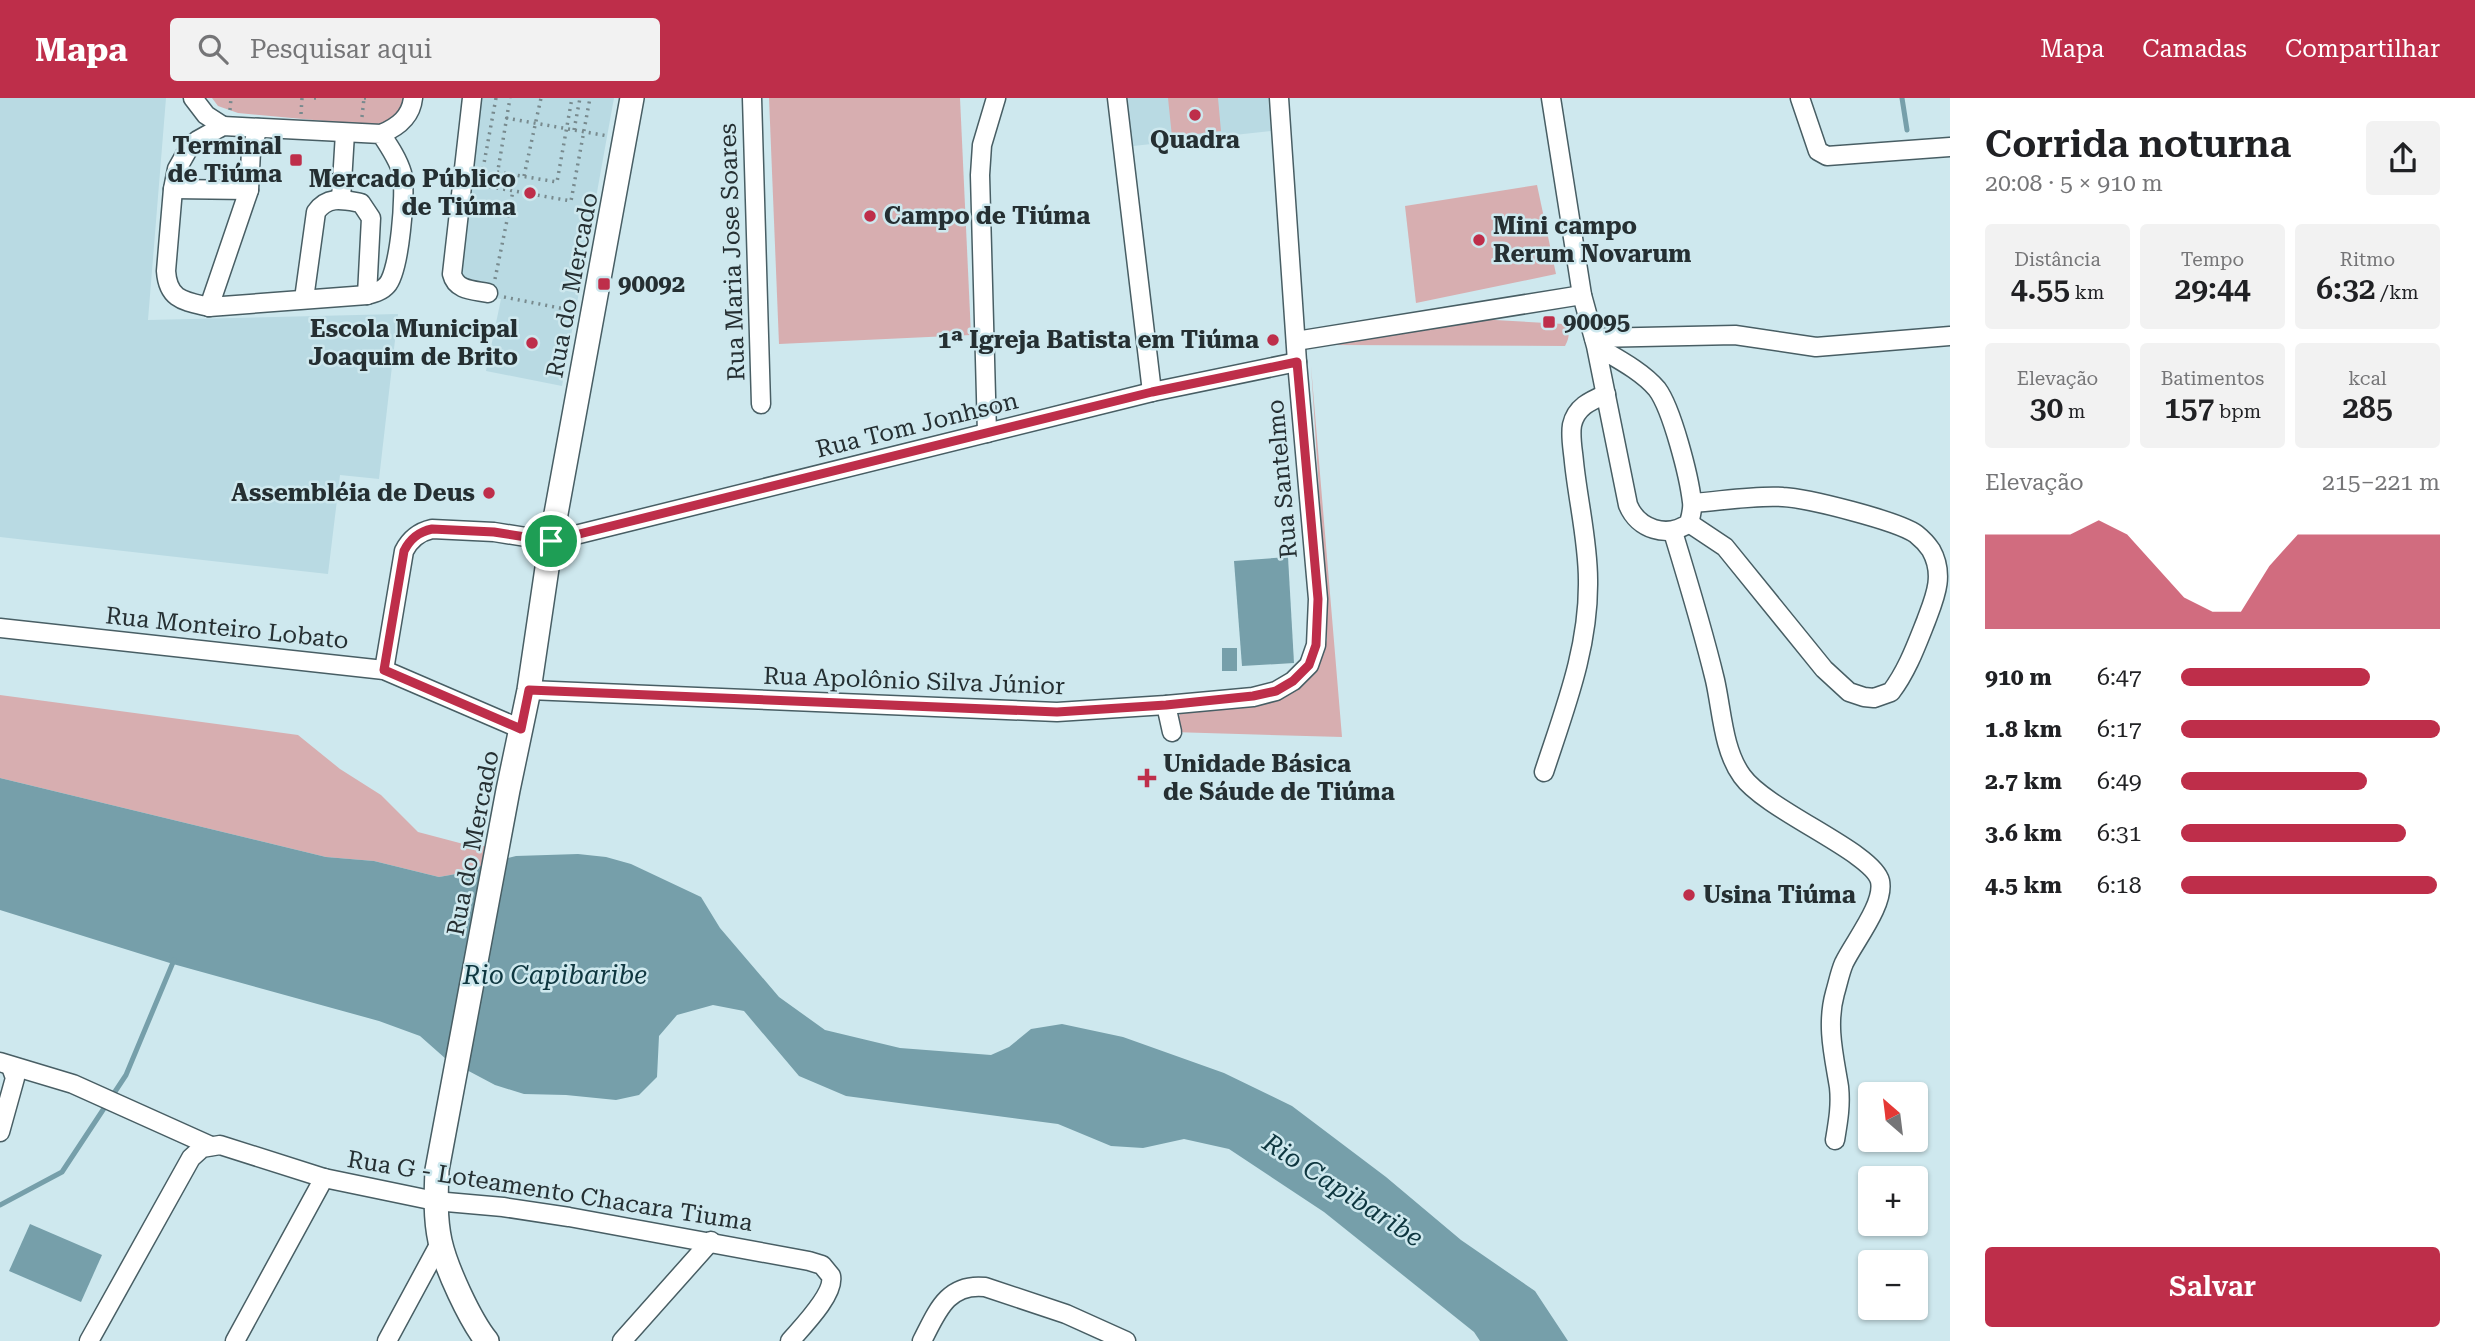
<!DOCTYPE html>
<html lang="pt">
<head>
<meta charset="utf-8">
<style>
  body { margin:0; font-family:"Roboto Serif",serif; background:#f2f2f2; color:#202124; height:100vh; display:flex; flex-direction:column; font-size:26px; white-space:nowrap }
  * { box-sizing:border-box; margin:0 }
  p { font-size:23px; color:#757577 }
  .icon { flex:none; width:38px; height:38px; fill:none; stroke:currentColor; stroke-width:2; stroke-linecap:round; stroke-linejoin:round }
  .map { position:relative; flex:1; overflow:hidden }
  .details { display:flex; flex-direction:column; background:#fff; width:525px }
  .details>* { flex:none }
  .needle { width:46px; rotate:332deg }
  .tools { position:absolute; left:1858px; top:984px; display:grid; gap:14px }
  .tools a { display:grid; place-items:center; width:70px; height:70px; border-radius:7px; background:#fff; box-shadow:0 2px 5px #0004; font-size:35px }
  .pin { position:absolute; display:grid; place-items:center; width:60px; height:60px; color:#fff; margin:-30px; border:4px solid #fff; border-radius:50%; box-shadow:0 2px 7px #0007 }
  .round { display:grid; place-items:center; flex:none; width:74px; height:74px; border-radius:7px; background:#f2f2f2 }
  .overview { display:flex; align-items:center; justify-content:space-between; height:119px; padding:0 35px }
  h1 { font-size:38px; font-weight:600; line-height:52px }
  .figures { display:grid; grid-template-columns:repeat(3,1fr); gap:10px; height:119px; padding:7px 35px }
  .figures div { display:grid; align-content:center; border-radius:7px; background:#f2f2f2; text-align:center }
  .figures b { font-size:30px; font-weight:600 }
  .figures small { font-size:19px; font-weight:400 }
  .figures p { font-size:19px }
  .chart { height:196px; padding:14px 35px }
  .chart p { display:flex; justify-content:space-between }
  .chart svg { width:100%; height:126px; margin-top:7px; fill:#be2e4a; opacity:.7 }
  .button { display:flex; gap:14px; margin-top:auto; padding:14px 35px }
  .button a { flex:1; height:80px; border-radius:7px; background:#be2e4a; color:#fff; font-size:28px; font-weight:600; line-height:80px; text-align:center }
  ul { padding:0 35px; list-style:none; font-size:23px }
  li { display:grid; grid-template-columns:112px 84px 1fr; align-items:center; height:52px }
  li i { height:18px; border-radius:9px; background:#be2e4a }
  header { display:flex; align-items:center; gap:42px; box-sizing:border-box; height:98px; padding:0 35px; background:#be2e4a; color:#fff }
  header strong { font-size:33px }
  nav { display:flex; gap:38px; margin-inline-start:auto; font-size:24px }
  .search { width:490px; height:63px; background:#f2f2f2; display:flex; align-items:center; gap:18px; box-sizing:border-box; padding:0 24px; border-radius:7px; color:#757577; font-size:26px }
  main { display:flex; flex:1; min-height:0 }
  .map>svg:first-child { display:block }
</style>
</head>
<body>
<header>
<strong>Mapa</strong>
<div class="search"><svg class="icon" aria-label="search" viewBox="0 0 24 24"><circle cx="10" cy="10" r="6"/><path d="M15 15l6 6"/></svg>Pesquisar aqui</div>
<nav><a>Mapa</a><a>Camadas</a><a>Compartilhar</a></nav>
</header>
<main>
<div class="map">
<svg width="1950" height="1243" viewBox="0 0 1950 1243">
  <rect width="100%" height="100%" fill="#cee8ee"/>
  <g fill="#b9dae3">
    <path d="M 0,0 L 166,0 L 148,222 L 398,216 L 379,381 L 340,377 L 328,476 L 0,439 Z"/>
    <path d="M 478,0 L 614,0 L 562,288 L 486,273 L 501,201 L 448,190 Z"/>
    <path d="M 1119,0 L 1268,0 L 1271,33 L 1124,49 Z"/>
  </g>
  <g fill="#d7aeb0">
    <path d="M 212,0 L 407,0 C 398,18 389,26 368,27 L 238,15 L 218,8 Z"/>
    <path d="M 769,0 L 960,0 L 971,237 L 779,246 Z"/>
    <path d="M 1168,0 L 1218,0 L 1221,33 L 1172,39 Z"/>
    <path d="M 1537,87 L 1556,176 L 1416,205 L 1405,108 Z"/>
    <path d="M 1477,221 L 1564,226 C 1570,234 1570,238 1565,248 L 1329,247 Z"/>
    <path d="M 1311,268 L 1342,639 L 1172,634 L 1180,616 L 1192,610 L 1314,574 L 1327,542 L 1327,518 Z"/>
    <path d="M 0,597 L 298,637 L 340,671 L 381,697 L 418,734 L 471,748 L 486,748 L 485,766 L 467,774 L 439,779 L 374,763 L 326,759 L 0,680 Z"/>
  </g>
  <g fill="#769faa">
    <path d="M 1288,459 L 1294,565 L 1242,568 L 1234,463 Z"/>
    <rect x="1222" y="550" width="15" height="23"/>
    <path d="M 0,680 L 326,759 L 374,763 L 439,779 L 467,774 L 485,766 L 516,758 L 578,756 L 606,759 L 631,766 L 701,799 L 720,830 L 779,899 L 825,932 L 900,950 L 991,957 L 1009,949 L 1031,931 L 1062,926 L 1123,939 L 1224,975 L 1292,1008 L 1386,1079 L 1461,1142 L 1535,1193 L 1568,1243 L 1480,1243 L 1474,1234 L 1324,1114 L 1229,1051 L 1184,1041 L 1143,1050 L 1111,1048 L 1058,1026 L 846,998 L 799,978 L 744,913 L 713,907 L 677,917 L 659,938 L 657,979 L 639,997 L 616,1002 L 566,997 L 524,996 L 495,987 L 446,961 L 420,938 L 379,923 L 173,866 L 0,812 Z"/>
    <path d="M 30,1126 L 102,1157 L 81,1204 L 9,1173 Z"/>
  </g>
  <g fill="none" stroke-linecap="round" stroke-linejoin="round">
    <g stroke="#769faa" stroke-width="5">
      <path d="M 1902,0 L 1907,32"/>
      <path d="M 0,1107 L 62,1074 L 126,977 L 174,862"/>
    </g>
    <g stroke="#485e64" stroke-width="21">
      <g id="minor">
        <path d="M 193,0 L 206,17 L 223,28"/>
        <path d="M 472,0 L 452,176 C 456,193 474,192 488,195"/>
        <path d="M 752,0 L 761,306"/>
        <path d="M 1117,0 L 1152,294"/>
        <path d="M 1551,0 L 1582,197 L 1596,248 L 1628,407 C 1638,431 1667,441 1689,425 C 1691,418 1693,411 1692,404 C 1689,378 1672,311 1657,291 C 1642,273 1616,260 1596,248"/>
        <path d="M 1800,0 L 1818,53 L 1827,58 L 1950,49"/>
        <path d="M 381,36 C 389,48 398,61 402,75 C 406,94 400,173 387,187 C 382,193 374,195 367,197 L 209,209 C 184,203 168,202 166,173 L 173,91 L 177,71 L 190,48 L 198,42 L 223,28 L 381,36 C 398,29 411,19 413,0"/>
        <path d="M 173,91 L 249,92"/>
        <path d="M 341,101 L 345,35"/>
        <path d="M 304,201 L 316,114 C 328,97 344,102 361,105 L 371,120 L 367,197"/>
        <path d="M 209,209 L 249,92 L 251,53 L 258,30"/>
        <path d="M 1594,240 L 1735,237 L 1816,249 L 1950,238"/>
        <path d="M 1296,243 L 1582,197"/>
        <path d="M 987,335 L 980,77 L 982,47 L 996,0"/>
        <path d="M 1689,425 L 1725,449 L 1824,571 L 1849,594 L 1864,599 L 1874,600 L 1891,594 C 1907,573 1916,548 1926,523 C 1935,499 1945,477 1931,452 C 1927,446 1921,440 1916,436 C 1898,423 1807,400 1783,399 C 1755,397 1721,403 1693,405"/>
        <path d="M 1673,434 C 1688,483 1703,532 1715,582 C 1722,613 1723,652 1742,678 C 1767,713 1873,754 1880,783 C 1885,806 1854,844 1844,865 C 1840,874 1838,885 1835,895 C 1826,927 1834,958 1839,989 C 1841,1008 1838,1024 1835,1042"/>
        <path d="M 0,530 L 384,572 L 521,631"/>
        <path d="M 384,572 L 404,453 C 410,441 419,434 432,431 L 494,434 L 551,443 L 1152,294 L 1297,264"/>
        <path d="M 529,592 L 1057,614 L 1166,607 L 1253,599 L 1276,593 L 1293,583 L 1309,567 L 1316,547 L 1318,501 L 1297,264 L 1279,0"/>
        <path d="M 1166,607 L 1172,634"/>
        <path d="M 1544,674 C 1565,610 1589,550 1588,482 C 1588,443 1578,403 1574,364 C 1573,352 1570,339 1572,327 C 1576,309 1590,303 1606,296"/>
        <path d="M 0,964 L 73,986 L 211,1048"/>
        <path d="M 0,1034 L 15,980 L 11,969"/>
        <path d="M 89,1243 L 191,1060 L 202,1050 L 220,1047 L 324,1080 L 435,1103 L 503,1109 L 569,1119 L 809,1163 L 822,1167 L 831,1178 C 835,1196 802,1229 790,1243"/>
        <path d="M 235,1243 L 324,1080"/>
        <path d="M 387,1243 L 440,1145"/>
        <path d="M 622,1243 L 711,1143"/>
        <path d="M 922,1243 C 937,1214 947,1185 985,1189 L 1066,1216 L 1126,1243"/>
      </g>
    </g>
    <g stroke="#485e64" stroke-width="26">
      <path id="major" d="M 487,1243 C 470,1222 446,1170 440,1143 C 435,1120 436,1096 437,1072 L 508,692 L 529,592 L 551,443 L 632,0"/>
    </g>
    <g stroke="#788a8e" stroke-width="3.5" stroke-dasharray="2 5" stroke-linecap="butt">
      <path d="M 314,0 L 321,0"/>
      <path d="M 364,0 L 371,0"/>
      <path d="M 496,0 L 480,87 L 571,103 L 590,0"/>
      <path d="M 230,12 L 231,0"/>
      <path d="M 301,16 L 302,0"/>
      <path d="M 362,19 L 364,0"/>
      <path d="M 506,20 L 608,38"/>
      <path d="M 574,32 L 580,0"/>
      <path d="M 497,74 L 557,84 L 572,0"/>
      <path d="M 524,78 L 541,0"/>
      <path d="M 495,90 L 510,0"/>
      <path d="M 495,181 L 513,93"/>
      <path d="M 504,199 L 575,213"/>
    </g>
    <use href="#minor" stroke="#fff" stroke-width="18"/>
    <use href="#major" stroke="#fff" stroke-width="23"/>
  </g>
  <g fill="none" stroke-linecap="round" stroke-linejoin="round">
    <g stroke="#fff" stroke-width="14">
      <path id="route" d="M 1297,264 L 1318,501 L 1316,547 L 1309,567 L 1293,583 L 1276,593 L 1253,598 L 1166,607 L 1057,614 L 529,592 L 521,631 L 384,572 L 404,453 C 410,441 418,434 432,431 L 494,434 L 551,443 L 1152,294 Z"/>
    </g>
    <use href="#route" stroke="#be2e4a" stroke-width="9"/>
  </g>
  <g fill="#be2e4a" stroke="#cee8ee" stroke-width="2.5">
    <circle cx="1195" cy="17" r="7"/>
    <rect x="289" y="55" width="14" height="14" rx="3.5"/>
    <circle cx="530" cy="95" r="7"/>
    <circle cx="870" cy="118" r="7"/>
    <circle cx="1479" cy="142" r="7"/>
    <rect x="597" y="179" width="14" height="14" rx="3.5"/>
    <rect x="1542" y="217" width="14" height="14" rx="3.5"/>
    <circle cx="1273" cy="242" r="7"/>
    <circle cx="532" cy="245" r="7"/>
    <circle cx="489" cy="395" r="7"/>
    <path d="M1143.5 669.5h7v7h7v7h-7v7h-7v-7h-7v-7h7z"/>
    <circle cx="1689" cy="797" r="7"/>
  </g>
  <g text-anchor="middle" dominant-baseline="central" stroke-width="5" stroke-linejoin="round" paint-order="stroke">
    <g font-size="24" font-weight="bold" fill="#252f32" stroke="#cee8ee" text-anchor="start">
      <text x="1195" y="42" text-anchor="middle">Quadra</text>
      <text x="282" y="48" text-anchor="end">Terminal<tspan x="282" dy="28">de Tiúma</tspan></text>
      <text x="516" y="81" text-anchor="end">Mercado Público<tspan x="516" dy="28">de Tiúma</tspan></text>
      <text x="884" y="118">Campo de Tiúma</text>
      <text x="1493" y="128">Mini campo<tspan x="1493" dy="28">Rerum Novarum</tspan></text>
      <text x="618" y="186">90092</text>
      <text x="1563" y="224">90095</text>
      <text x="518" y="231" text-anchor="end">Escola Municipal<tspan x="518" dy="28">Joaquim de Brito</tspan></text>
      <text x="1259" y="242" text-anchor="end">1ª Igreja Batista em Tiúma</text>
      <text x="475" y="395" text-anchor="end">Assembléia de Deus</text>
      <text x="1163" y="666">Unidade Básica<tspan x="1163" dy="28">de Sáude de Tiúma</tspan></text>
      <text x="1703" y="797">Usina Tiúma</text>
    </g>
    <g font-size="24" fill="#252f32" stroke="#cee8ee">
      <text transform="translate(732 154) rotate(-92)">Rua Maria Jose Soares</text>
      <text transform="translate(572 187) rotate(-79)">Rua do Mercado</text>
      <text transform="translate(917 327) rotate(-14)">Rua Tom Jonhson</text>
      <text transform="translate(1282 381) rotate(-95)">Rua Santelmo</text>
      <text transform="translate(227 530) rotate(6)">Rua Monteiro Lobato</text>
      <text transform="translate(914 583) rotate(2)">Rua Apolônio Silva Júnior</text>
      <text transform="translate(473 745) rotate(-79)">Rua do Mercado</text>
      <text transform="translate(550 1093) rotate(9)">Rua G - Loteamento Chacara Tiuma</text>
    </g>
    <g font-size="26" font-style="italic" fill="#0e363f" stroke="#cee8ee">
      <text x="555" y="877">Rio Capibaribe</text>
      <text transform="translate(1343 1092) rotate(33)">Rio Capibaribe</text>
    </g>
  </g>
</svg>
<div class="tools">
<a><svg class="needle" viewBox="-14 -14 28 28"><path d="M0-13l5 13h-10z" fill="#e53935"/><path d="M0 13l5-13h-10z" fill="#757577"/></svg></a>
<a>+</a>
<a>−</a>
</div>
<div class="pin" style="left:551px;top:443px;background:#1e9e55"><svg class="icon" aria-label="arrive" viewBox="0 0 24 24"><path d="M6 21V4h12l-3 4 3 4H6"/></svg></div>
</div>
<section class="details">
<div class="overview"><div><h1>Corrida noturna</h1><p>20:08 · 5 × 910 m</p></div><a class="round"><svg class="icon" aria-label="share" viewBox="0 0 24 24"><path d="M12 15V3M7 8l5-5 5 5M5 13v7h14v-7"/></svg></a></div>
<div class="figures">
<div><p>Distância</p><b>4.55<small> km</small></b></div>
<div><p>Tempo</p><b>29:44</b></div>
<div><p>Ritmo</p><b>6:32<small> /km</small></b></div>
</div>
<div class="figures">
<div><p>Elevação</p><b>30<small> m</small></b></div>
<div><p>Batimentos</p><b>157<small> bpm</small></b></div>
<div><p>kcal</p><b>285</b></div>
</div>
<div class="chart"><p><span>Elevação</span>215–221 m</p>
<svg viewBox="0 0 160 44" preserveAspectRatio="none"><path d="M0 44V11L10 11L20 11L30 11L40 6L50 11L60 22L70 33L80 38L90 38L100 22L110 11L120 11L130 11L140 11L150 11L160 11V44z"/></svg>
</div>
<ul>
<li><b>910 m</b>6:47<i style="width:73%"></i></li>
<li><b>1.8 km</b>6:17<i style="width:100%"></i></li>
<li><b>2.7 km</b>6:49<i style="width:72%"></i></li>
<li><b>3.6 km</b>6:31<i style="width:87%"></i></li>
<li><b>4.5 km</b>6:18<i style="width:99%"></i></li>
</ul>
<div class="button"><a>Salvar</a></div>
</section>
</main>
</body>
</html>
